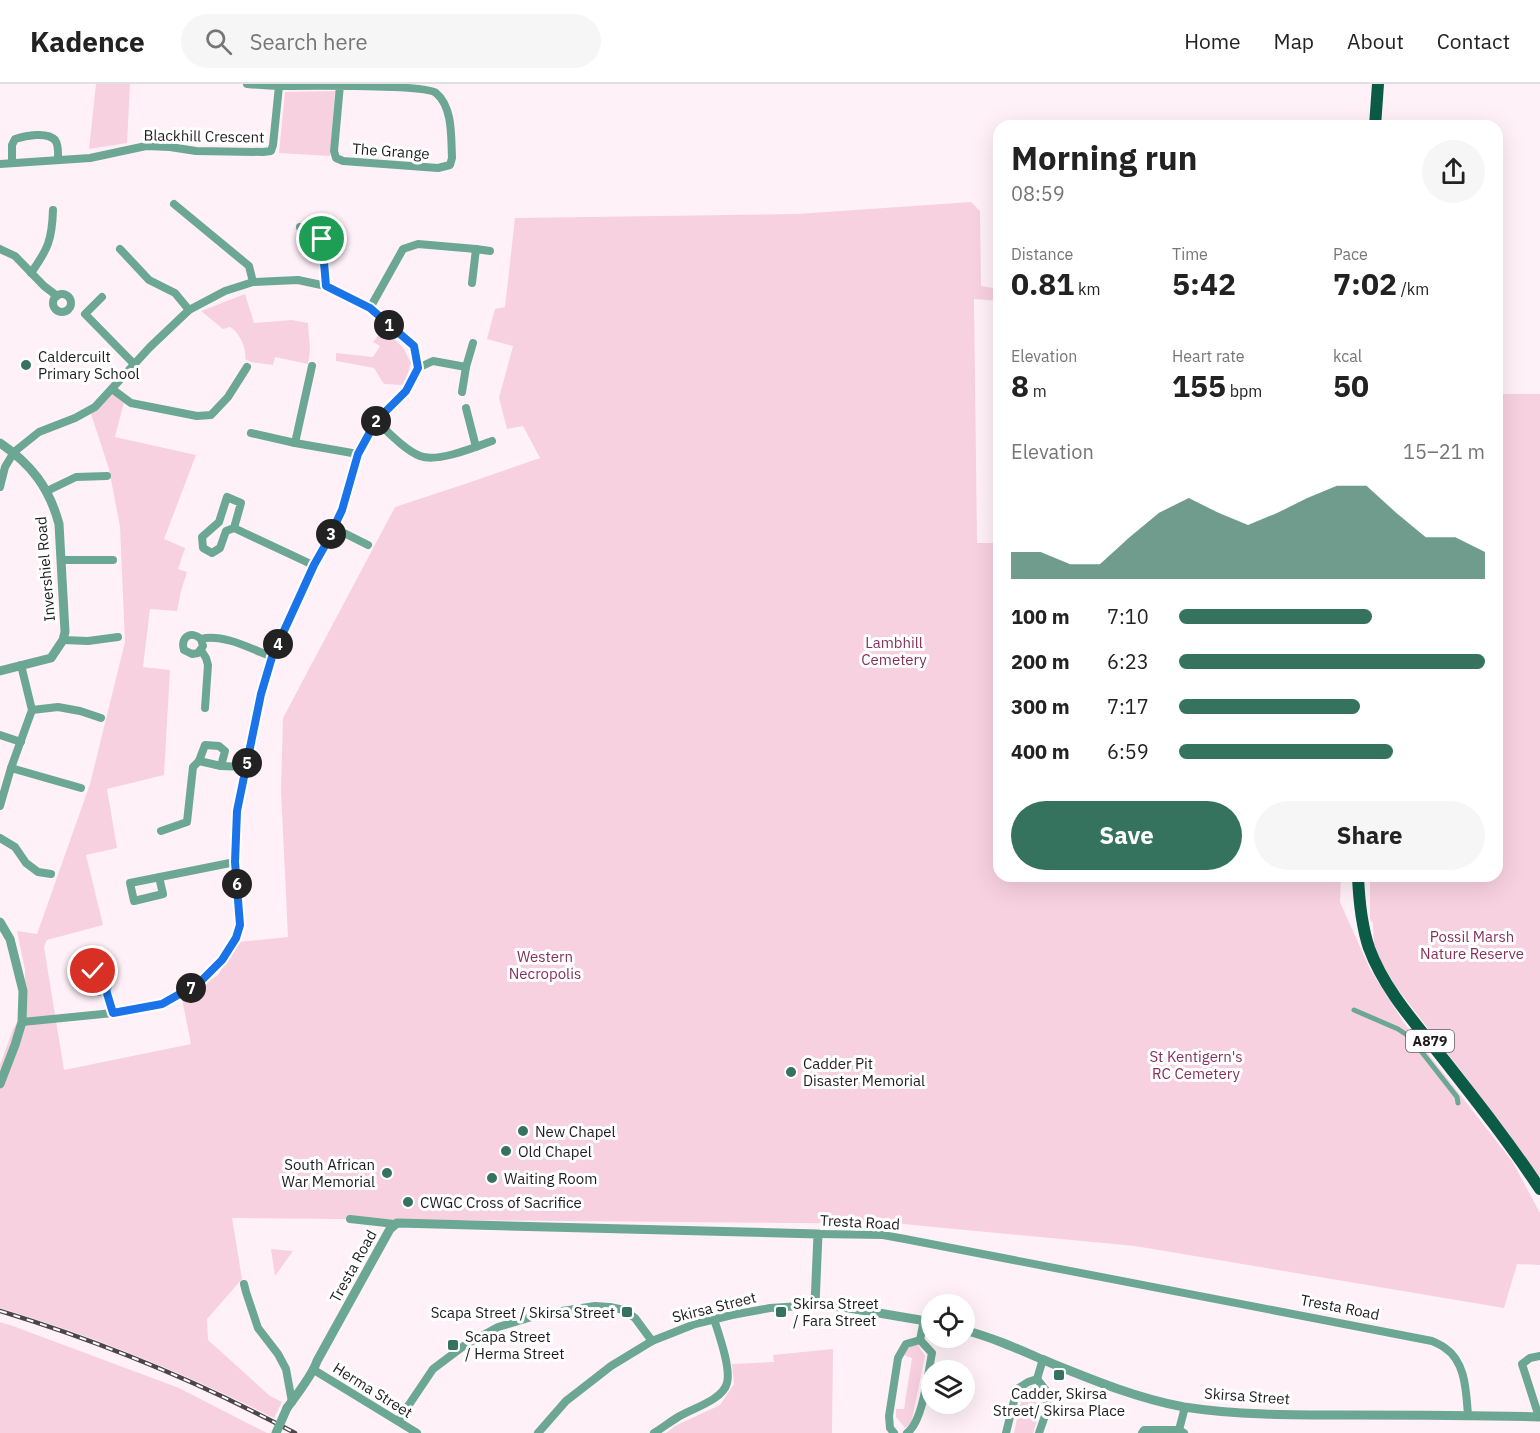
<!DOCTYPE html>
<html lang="en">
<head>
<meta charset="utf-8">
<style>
  body { margin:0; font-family:"IBM Plex Sans",sans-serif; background:#f6f6f6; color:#222; height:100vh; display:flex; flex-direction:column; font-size:22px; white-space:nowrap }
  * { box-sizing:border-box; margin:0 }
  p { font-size:20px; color:#767676 }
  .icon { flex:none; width:33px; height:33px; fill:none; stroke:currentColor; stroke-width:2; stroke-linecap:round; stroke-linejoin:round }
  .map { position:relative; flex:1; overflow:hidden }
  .panel { position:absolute; left:993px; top:36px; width:510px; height:762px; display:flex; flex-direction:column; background:#fff; border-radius:18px; box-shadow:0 6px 24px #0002 }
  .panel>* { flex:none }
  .tools { position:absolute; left:921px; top:1210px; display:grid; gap:12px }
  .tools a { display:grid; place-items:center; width:54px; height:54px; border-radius:50%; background:#fff; box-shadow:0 6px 24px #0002; font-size:30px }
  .pin { position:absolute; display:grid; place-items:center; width:51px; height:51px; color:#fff; margin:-26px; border:3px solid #fff; border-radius:50%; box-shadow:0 2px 6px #0007 }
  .km { position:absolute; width:30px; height:30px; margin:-15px; border-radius:50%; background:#222; color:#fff; font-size:16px; line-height:30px; text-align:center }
  .round { display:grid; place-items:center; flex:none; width:63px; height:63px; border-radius:32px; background:#f6f6f6 }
  .head { display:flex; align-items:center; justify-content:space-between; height:102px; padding:0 18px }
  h1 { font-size:33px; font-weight:800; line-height:45px }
  .stats { display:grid; grid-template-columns:repeat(3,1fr); gap:9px; height:102px; padding:6px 18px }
  .stats div { display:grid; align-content:center }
  .stats b { font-size:30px; font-weight:800 }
  .stats small { font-size:16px; font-weight:400 }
  .stats p { font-size:16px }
  .chart { height:168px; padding:12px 18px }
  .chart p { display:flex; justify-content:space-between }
  .chart svg { width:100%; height:108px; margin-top:6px; fill:#35735f; opacity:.7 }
  .primary-button { display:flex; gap:12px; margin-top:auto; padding:12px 18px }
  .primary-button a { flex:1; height:69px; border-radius:36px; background:#35735f; color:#fff; font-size:24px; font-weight:800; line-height:69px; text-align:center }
  .primary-button a+a { background:#f6f6f6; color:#222 }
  ul { padding:0 18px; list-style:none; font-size:20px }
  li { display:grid; grid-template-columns:96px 72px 1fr; align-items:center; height:45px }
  li i { height:15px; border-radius:8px; background:#35735f }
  header { display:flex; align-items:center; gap:36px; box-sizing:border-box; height:84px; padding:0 30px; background:#fff; border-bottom:2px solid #e0e0e0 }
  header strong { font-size:28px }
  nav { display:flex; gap:33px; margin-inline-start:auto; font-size:21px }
  .search { width:420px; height:54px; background:#f6f6f6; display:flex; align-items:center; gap:15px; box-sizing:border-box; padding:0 21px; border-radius:33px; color:#767676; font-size:22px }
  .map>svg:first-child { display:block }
</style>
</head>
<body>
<header>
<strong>Kadence</strong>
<div class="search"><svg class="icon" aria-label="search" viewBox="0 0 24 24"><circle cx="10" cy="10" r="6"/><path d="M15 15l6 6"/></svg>Search here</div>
<nav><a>Home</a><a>Map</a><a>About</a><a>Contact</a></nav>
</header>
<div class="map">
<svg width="1540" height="1349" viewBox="0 0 1540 1349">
  <rect width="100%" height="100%" fill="#fff1f7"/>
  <g fill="#f8d1e1">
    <path d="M 96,0 L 130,0 L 127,59 L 89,65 Z"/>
    <path d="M 335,7 L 330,72 L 279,69 L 285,8 Z"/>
    <path d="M 971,118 L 980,127 L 981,202 L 999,205 L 999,217 L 974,215 L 977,459 L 999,459 L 999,792 L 1341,792 L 1340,818 L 1370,885 L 1404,939 L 1512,1077 L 1540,1129 L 1540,1181 L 1517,1180 L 1504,1224 L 1135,1162 L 903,1140 L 232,1134 L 242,1195 L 207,1235 L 208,1256 L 270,1312 L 282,1318 L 274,1334 C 186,1290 94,1252 0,1224 L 0,981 L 13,945 L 25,926 L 25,886 L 17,847 L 37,850 L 90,700 L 125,558 L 120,443 L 109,385 L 91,330 L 112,309 L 124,318 L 115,353 L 196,371 L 164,455 L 185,464 L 178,485 L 187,488 L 181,507 L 177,527 L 150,525 L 143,583 L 170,586 L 164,691 L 107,705 L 117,764 L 86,771 L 103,841 L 47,856 L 44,863 L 64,986 L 191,960 L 182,915 L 218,891 L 238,858 L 288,853 L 281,707 L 283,634 L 395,423 L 465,400 L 540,374 L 523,342 L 507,345 L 499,314 L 513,262 L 487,255 L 495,225 L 505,223 L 515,134 L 797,130 Z"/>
    <path d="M 245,210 L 254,239 L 292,236 L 308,239 L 310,266 L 308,280 L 275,273 L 273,281 L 251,278 L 245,275 C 247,264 239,248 230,243 L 223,245 L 201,227 Z"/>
    <path d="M 384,244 L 404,265 L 411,279 L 404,301 L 384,300 L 374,284 L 336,277 L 336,269 L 373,273 L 380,262 L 373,258 Z"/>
    <path d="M 1497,310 L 1540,310 L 1540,1103 L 1465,992 L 1396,903 L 1374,865 L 1373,839 L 1370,835 L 1370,792 L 1497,792 Z"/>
    <path d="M 271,1165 L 293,1167 L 275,1192 Z"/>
    <path d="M 0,1238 L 13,1242 L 179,1304 L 267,1349 L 0,1349 Z"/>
    <path d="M 910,1261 L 918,1261 L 925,1272 L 911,1340 L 905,1344 L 896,1333 L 896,1325 L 904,1325 L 912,1274 L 905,1272 L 906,1265 Z"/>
    <path d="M 833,1265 L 832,1349 L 666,1349 L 675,1342 L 720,1321 L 734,1300 L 732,1280 L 774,1278 L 773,1271 Z"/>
    <path d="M 1034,1301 L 1045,1313 L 1033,1349 L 1014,1349 C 1018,1333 1019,1309 1034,1301 Z"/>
  </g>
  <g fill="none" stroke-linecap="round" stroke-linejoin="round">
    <path stroke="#6ba792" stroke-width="5" d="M 1354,926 L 1398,945 L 1410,953 L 1457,1013 L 1458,1019"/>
    <g stroke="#6ba792" stroke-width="8">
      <path d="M 247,0 C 258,1 269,2 279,2 C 303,2 424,0 436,9 C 453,23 451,53 452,74 L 450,81 L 438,84 L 343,77 L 336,74 L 334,67 L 340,1"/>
      <path d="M 12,79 L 12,61 L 15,55 C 25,52 47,47 55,56 C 59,61 58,70 58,76"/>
      <path d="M 0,80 L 90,74 L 146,62 L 170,63 L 196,67 L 263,68 L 271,67 L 273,61 L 279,2"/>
      <path d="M 174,120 L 249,182 L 253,198"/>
      <path d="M 300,143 L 314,144 L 322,155 L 326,202"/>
      <path d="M 0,165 L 15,172 L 44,202 L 57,212"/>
      <path d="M 120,165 L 149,196 L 175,209 L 189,226"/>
      <path d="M 476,165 L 490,167"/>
      <path d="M 31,189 C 48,165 52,156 53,126"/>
      <circle cx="62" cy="219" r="9"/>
      <path d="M 102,213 L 85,230 L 134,280"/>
      <path d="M 370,224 L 403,165 L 418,160 L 476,165 L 472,199"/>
      <path d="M 418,284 L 433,277 L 466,283"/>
      <path d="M 112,305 L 131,319 L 197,332 L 211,331 L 228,313 L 247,283"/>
      <path d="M 462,308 L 466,283 L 473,259"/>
      <path d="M 466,324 L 476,363"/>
      <path d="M 376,337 C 389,349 405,366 420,372 C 437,379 476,363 492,357"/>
      <path d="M 251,349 L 295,359 L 358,370"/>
      <path d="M 295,359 L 312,282"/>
      <path d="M 0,403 L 5,383 L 14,368 L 39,348 L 75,334 L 95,323 L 150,263 L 189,226 L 225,207 L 253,198 L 298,196 L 326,202 L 370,224 L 413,263 L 418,284 L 406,307 L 376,337 L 358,370 L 342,426 L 327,458 L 313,481 L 272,573 L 261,610 L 237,727 L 235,778 L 240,841 L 235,854 L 222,876 L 199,899 L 162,920 L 113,929 L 22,938"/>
      <path d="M 47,407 L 76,393 L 107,392"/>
      <path d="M 234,444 L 241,419 L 227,413 L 219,438 L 202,453 L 203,464 L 212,469 L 220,464 L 226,447 L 234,444 L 313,481"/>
      <path d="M 334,444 L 368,461"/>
      <path d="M 61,476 L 113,476"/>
      <path d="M 201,555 L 203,562 L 198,569 L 192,570 L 184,566 C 180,553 191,546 201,555 C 222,549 252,565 272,573"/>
      <path d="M 63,556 L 88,557 L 118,553"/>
      <path d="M 201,566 L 206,574 L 208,581 L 205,624"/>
      <path d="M 32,626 L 58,623 L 80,627 L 101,634"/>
      <path d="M 0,651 L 21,658"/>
      <path d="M 199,677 L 205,661 L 219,662 L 225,667 L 221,682"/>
      <path d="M 11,684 L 81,704"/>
      <path d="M 0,722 L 11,684 L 32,626 L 21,581"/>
      <path d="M 161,747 L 187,738 L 193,683 L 199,677 L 221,682 L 246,683"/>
      <path d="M 0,754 L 15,763 L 26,779 L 38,788 L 51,790"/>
      <path d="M 159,793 L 163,810 L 134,817 L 130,799 L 235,778"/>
      <circle cx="98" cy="897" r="11"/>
      <path d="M 106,906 L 113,929"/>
      <path d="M 350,1135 L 395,1140"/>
      <path d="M 818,1150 L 883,1151 L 905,1155 L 1432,1257 C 1436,1259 1441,1261 1445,1264 C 1466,1278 1466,1308 1468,1331"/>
      <path d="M 244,1200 L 246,1208 L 258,1244 L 278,1270 L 286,1285 L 292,1318"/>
      <path d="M 920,1256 L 924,1236"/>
      <path d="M 314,1286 L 417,1349"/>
      <path d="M 1037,1295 L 1048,1309 L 1047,1326 L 1039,1349"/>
      <path d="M 1037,1295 L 1043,1275"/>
      <path d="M 1539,1333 L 1522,1280 L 1530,1274 L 1540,1272"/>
      <path d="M 398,1337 L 433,1285 L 465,1261 L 498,1243 L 542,1230 L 595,1222 L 610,1223 L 624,1226 L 635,1234 L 652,1257"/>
      <path d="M 1179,1346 L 1185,1323"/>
      <path d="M 538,1349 L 566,1317 L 611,1282 L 652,1257 L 695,1240 L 732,1231 L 770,1224 L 815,1221"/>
      <path d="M 654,1349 C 662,1344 670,1338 678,1333 C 691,1325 723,1316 727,1299 C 731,1284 719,1251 714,1235"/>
      <path d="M 894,1349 L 890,1344 L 889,1332 L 898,1274 L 906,1260 L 920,1256"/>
      <path d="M 907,1349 C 923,1338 928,1289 932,1269 L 920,1256"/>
      <path d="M 1006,1349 L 1017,1305 L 1028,1298 L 1037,1295"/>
      <path d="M 1142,1349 L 1144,1346 L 1179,1346 L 1184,1349"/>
    </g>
    <g stroke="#6ba792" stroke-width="9">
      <path d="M 0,359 C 31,380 49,403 59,440 L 65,548 L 63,556 L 51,574 L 0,587"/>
      <path d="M 0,838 L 10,855 L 23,907 L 22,938 L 15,961 L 0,1000"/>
      <path d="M 964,1246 C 991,1253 1016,1264 1041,1275 C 1088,1294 1135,1314 1184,1323 C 1236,1331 1292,1331 1344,1331 C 1409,1331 1475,1331 1540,1333"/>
      <path d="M 287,1324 C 296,1312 313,1290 317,1277 L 390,1145 L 397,1139 L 818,1150 L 815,1221 L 843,1223 L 932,1238"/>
    </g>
    <g stroke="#0b5b47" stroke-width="12">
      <path d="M 1375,42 L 1378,0"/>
      <path d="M 1358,792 C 1359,817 1361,840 1369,864 C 1385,907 1417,941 1445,977 C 1478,1019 1511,1061 1540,1105"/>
    </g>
    <g stroke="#4c4649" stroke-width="4.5">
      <path id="rail" d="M 0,1227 C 102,1258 201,1299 295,1349"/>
    </g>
    <use href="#rail" stroke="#fff" stroke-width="2" stroke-dasharray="7" stroke-linecap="butt"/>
    <path stroke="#6ba792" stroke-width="9" d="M 276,1349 L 287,1324"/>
  </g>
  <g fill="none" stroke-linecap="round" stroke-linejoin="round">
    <g stroke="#fff" stroke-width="12">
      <path id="route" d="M 93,887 C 106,883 114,895 106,906 L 113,929 L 162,920 L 199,899 L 222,876 L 236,854 L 240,841 L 235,778 L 237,727 L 261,610 L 272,573 L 314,481 L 327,458 L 342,426 L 358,370 L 376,337 L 406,307 L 418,284 L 414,262 L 370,224 L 326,202 L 322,155"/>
    </g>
    <use href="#route" stroke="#1a73e8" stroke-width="8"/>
  </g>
  <g fill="#35735f" stroke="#fff" stroke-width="2">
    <circle cx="26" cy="281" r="6"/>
    <circle cx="791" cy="988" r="6"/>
    <circle cx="523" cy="1047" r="6"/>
    <circle cx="506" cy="1067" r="6"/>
    <circle cx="387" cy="1089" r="6"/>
    <circle cx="492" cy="1094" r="6"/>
    <circle cx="408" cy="1118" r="6"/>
    <rect x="621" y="1222" width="12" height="12" rx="3"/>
    <rect x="775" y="1222" width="12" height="12" rx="3"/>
    <rect x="447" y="1255" width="12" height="12" rx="3"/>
    <rect x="1053" y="1285" width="12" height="12" rx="3"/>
  </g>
  <g text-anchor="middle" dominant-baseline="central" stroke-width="6" stroke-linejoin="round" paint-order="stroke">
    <rect fill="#fff" stroke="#636062" stroke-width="1.5" x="1406" y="946" width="48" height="22" rx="4.5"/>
    <g font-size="14" font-weight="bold" fill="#201c1e">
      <text x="1430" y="957">A879</text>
    </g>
    <g font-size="15" fill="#201c1e" stroke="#fff">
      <text transform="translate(204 52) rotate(1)">Blackhill Crescent</text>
      <text transform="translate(391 67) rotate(4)">The Grange</text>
      <text transform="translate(45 485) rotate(-95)">Invershiel Road</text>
      <text transform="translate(860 1138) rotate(3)">Tresta Road</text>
      <text transform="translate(353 1182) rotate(-61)">Tresta Road</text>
      <text transform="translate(714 1223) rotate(-14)">Skirsa Street</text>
      <text transform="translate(1340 1223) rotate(11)">Tresta Road</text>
      <text transform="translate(373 1306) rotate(32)">Herma Street</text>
      <text transform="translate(1247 1312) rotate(4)">Skirsa Street</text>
    </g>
    <g font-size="15" fill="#201c1e" stroke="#fff" text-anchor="start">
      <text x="38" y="272">Caldercuilt<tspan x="38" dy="17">Primary School</tspan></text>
      <text x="803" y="979">Cadder Pit<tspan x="803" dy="17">Disaster Memorial</tspan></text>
      <text x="535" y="1047">New Chapel</text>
      <text x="518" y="1067">Old Chapel</text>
      <text x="375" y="1080" text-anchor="end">South African<tspan x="375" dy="17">War Memorial</tspan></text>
      <text x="504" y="1094">Waiting Room</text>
      <text x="420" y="1118">CWGC Cross of Sacrifice</text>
      <text x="793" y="1219">Skirsa Street<tspan x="793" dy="17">/ Fara Street</tspan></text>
      <text x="615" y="1228" text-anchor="end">Scapa Street / Skirsa Street</text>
      <text x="465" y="1252">Scapa Street<tspan x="465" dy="17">/ Herma Street</tspan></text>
      <text x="1059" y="1309" text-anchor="middle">Cadder, Skirsa<tspan x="1059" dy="17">Street/ Skirsa Place</tspan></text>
    </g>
    <g font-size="15" fill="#85305c" stroke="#fff">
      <text x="894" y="558">Lambhill<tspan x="894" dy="17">Cemetery</tspan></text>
      <text x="1472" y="852">Possil Marsh<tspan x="1472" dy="17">Nature Reserve</tspan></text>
      <text x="545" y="872">Western<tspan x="545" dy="17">Necropolis</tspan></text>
      <text x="1196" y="972">St Kentigern's<tspan x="1196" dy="17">RC Cemetery</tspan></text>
    </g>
  </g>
</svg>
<div class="tools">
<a><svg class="icon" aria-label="locate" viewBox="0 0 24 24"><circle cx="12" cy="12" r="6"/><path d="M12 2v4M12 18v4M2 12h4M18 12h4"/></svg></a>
<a><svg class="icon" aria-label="layers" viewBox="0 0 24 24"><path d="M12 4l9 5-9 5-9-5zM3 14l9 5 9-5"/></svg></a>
</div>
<div class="pin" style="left:322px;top:155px;background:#1e9e55"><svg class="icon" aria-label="arrive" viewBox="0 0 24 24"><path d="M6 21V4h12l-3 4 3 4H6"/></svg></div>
<div class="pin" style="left:93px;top:887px;background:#d93025"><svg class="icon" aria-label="check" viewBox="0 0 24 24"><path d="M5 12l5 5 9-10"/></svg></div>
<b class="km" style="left:389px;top:241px">1</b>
<b class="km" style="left:376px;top:337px">2</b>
<b class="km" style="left:331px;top:450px">3</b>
<b class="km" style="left:278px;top:560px">4</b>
<b class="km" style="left:247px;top:679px">5</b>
<b class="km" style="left:237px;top:800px">6</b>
<b class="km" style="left:191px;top:904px">7</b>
<section class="panel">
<div class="head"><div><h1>Morning run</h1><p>08:59</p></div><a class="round"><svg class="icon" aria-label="share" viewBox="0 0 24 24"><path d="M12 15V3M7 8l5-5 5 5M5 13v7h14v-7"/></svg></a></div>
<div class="stats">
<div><p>Distance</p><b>0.81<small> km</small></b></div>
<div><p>Time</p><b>5:42</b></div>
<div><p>Pace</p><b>7:02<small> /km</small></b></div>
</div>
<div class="stats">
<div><p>Elevation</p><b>8<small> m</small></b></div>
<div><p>Heart rate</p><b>155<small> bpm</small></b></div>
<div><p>kcal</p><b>50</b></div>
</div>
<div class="chart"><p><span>Elevation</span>15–21 m</p>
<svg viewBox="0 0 160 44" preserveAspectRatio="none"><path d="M0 44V33L10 33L20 38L30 38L40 27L50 17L60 11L70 17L80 22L90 17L100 11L110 6L120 6L130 17L140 27L150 27L160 33V44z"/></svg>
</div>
<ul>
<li><b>100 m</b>7:10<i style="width:63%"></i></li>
<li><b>200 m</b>6:23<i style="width:100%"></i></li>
<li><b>300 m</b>7:17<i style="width:59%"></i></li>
<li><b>400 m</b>6:59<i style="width:70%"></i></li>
</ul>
<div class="primary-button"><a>Save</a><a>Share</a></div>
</section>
</div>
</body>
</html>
